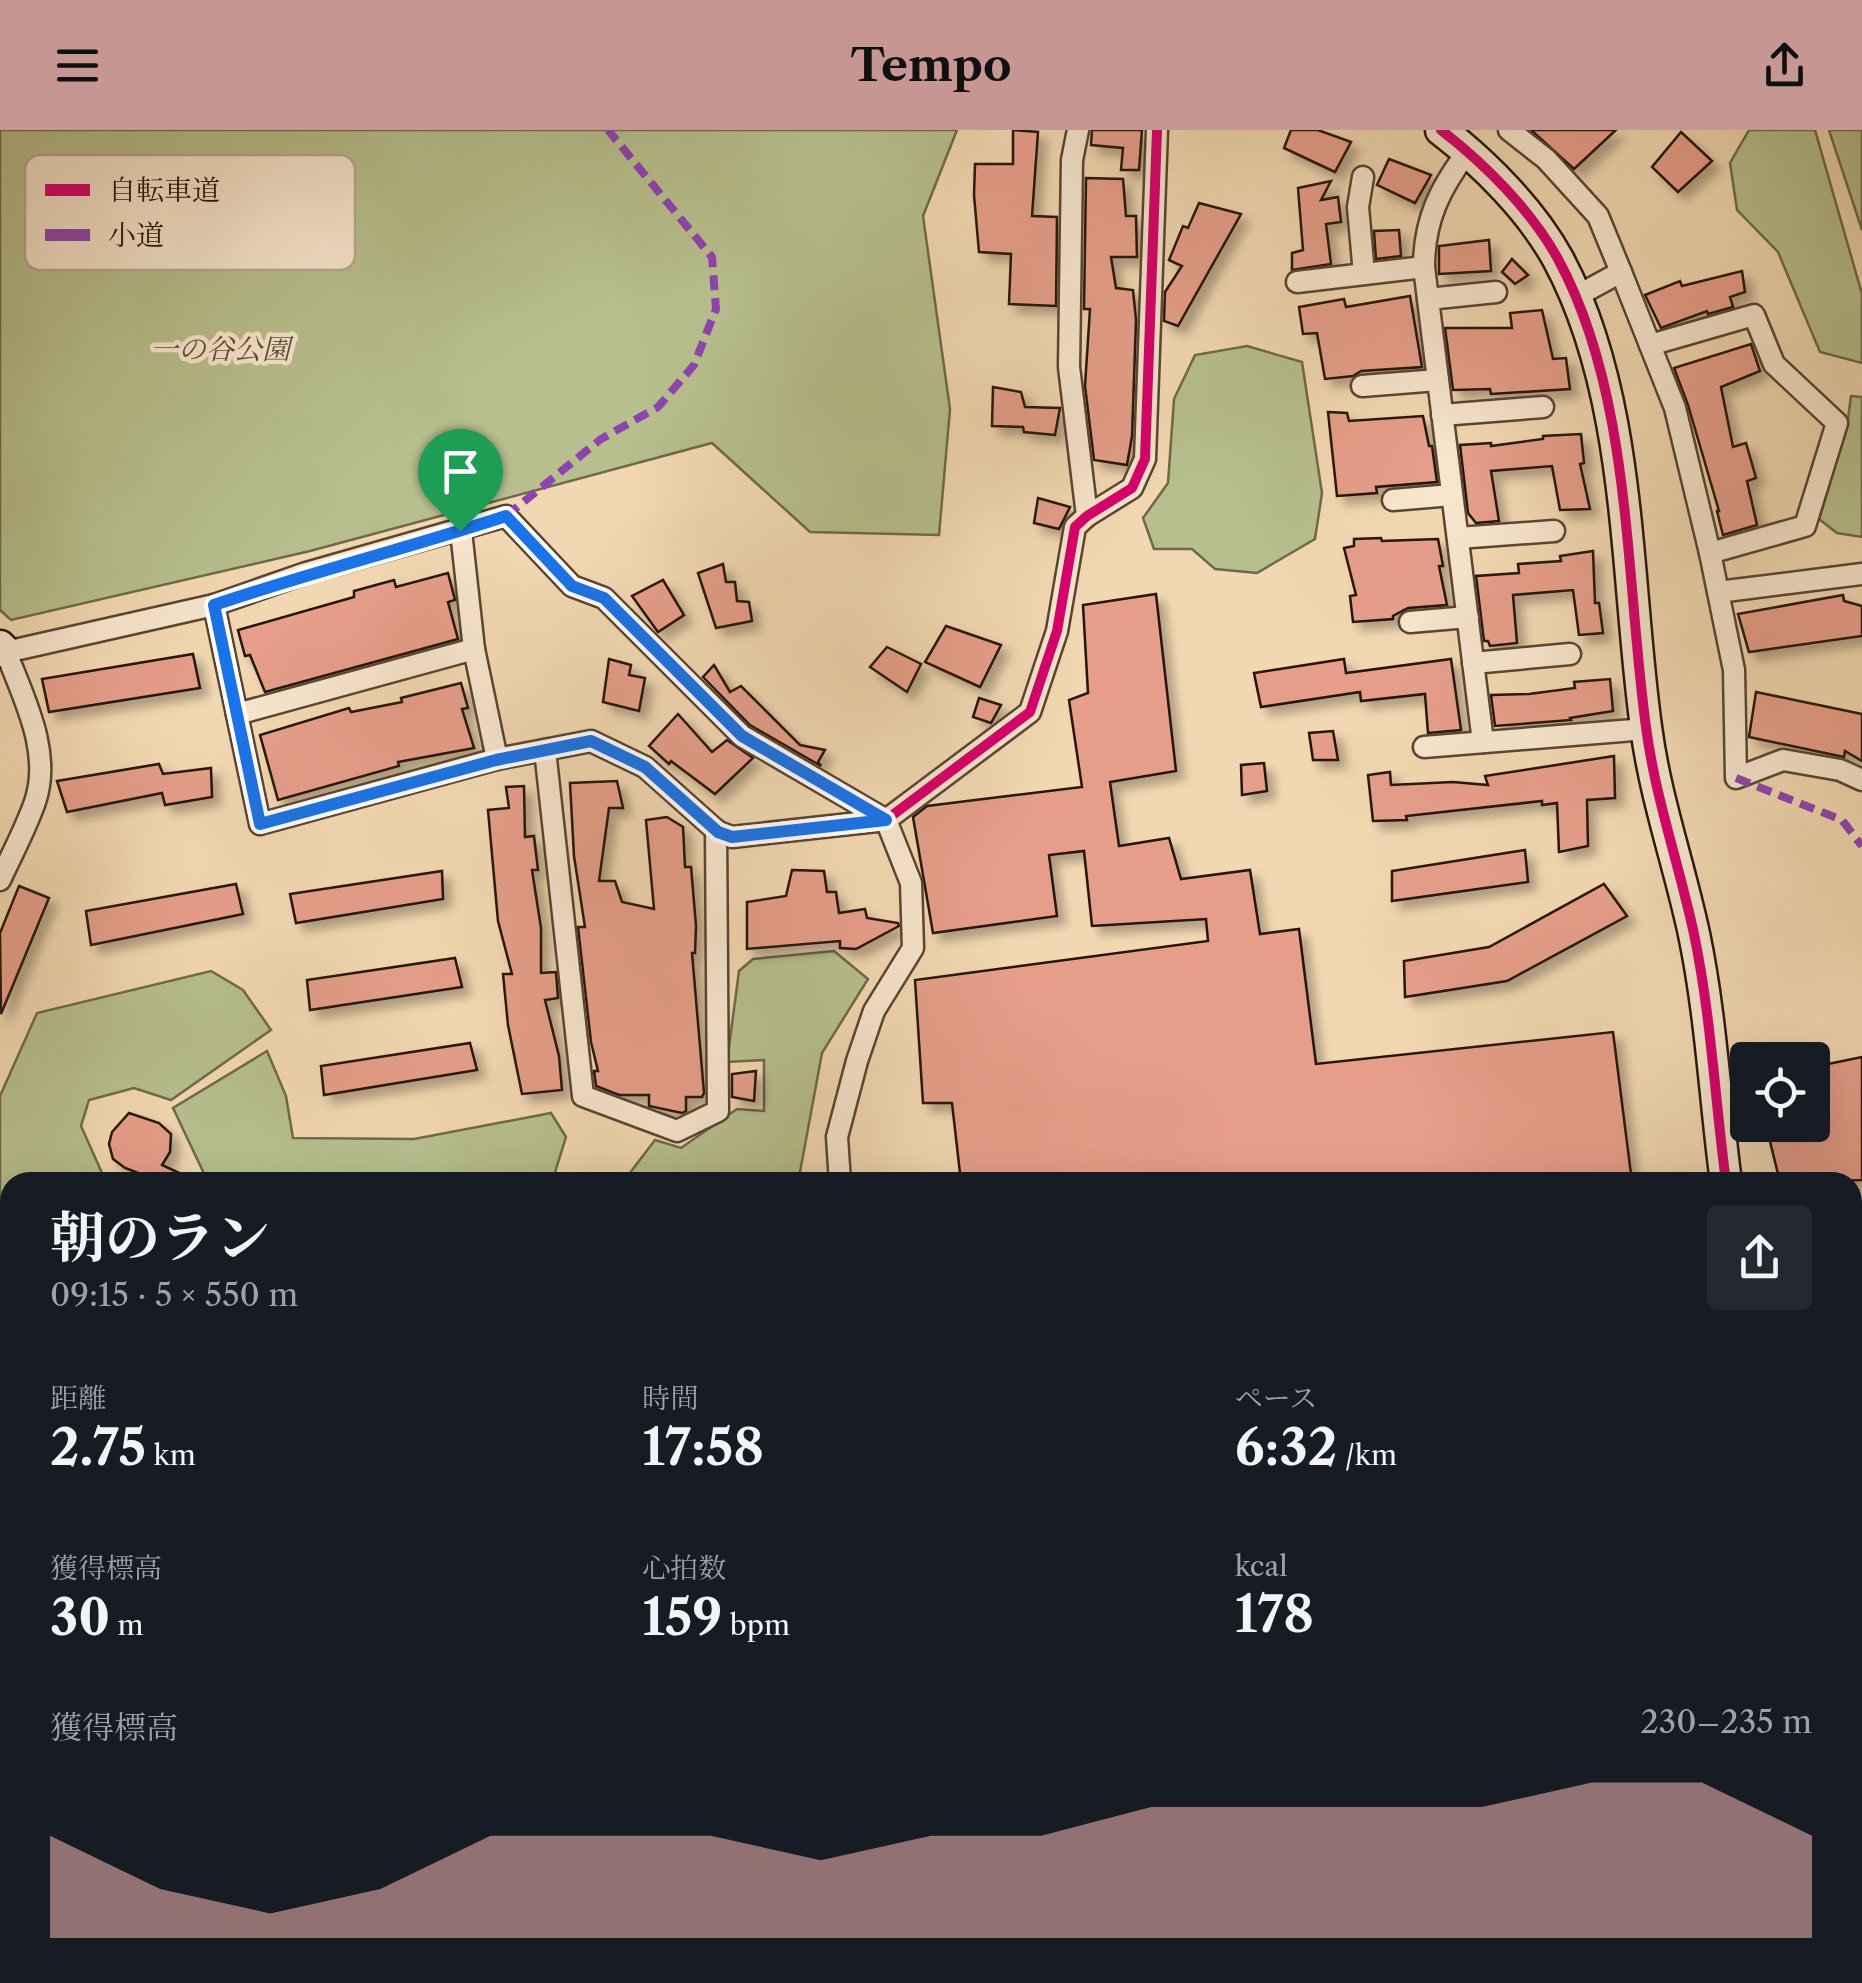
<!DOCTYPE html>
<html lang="ja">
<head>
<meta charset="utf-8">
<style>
  body { margin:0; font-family:"Libre Caslon Text","Noto Serif JP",serif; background:#242831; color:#f1f3f6; height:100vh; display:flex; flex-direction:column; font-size:38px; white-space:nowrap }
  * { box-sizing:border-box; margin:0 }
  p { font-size:32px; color:#9ea1a6 }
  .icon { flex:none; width:55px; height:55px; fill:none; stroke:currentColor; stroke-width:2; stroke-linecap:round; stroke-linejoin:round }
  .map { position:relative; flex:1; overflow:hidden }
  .side { position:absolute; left:0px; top:1042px; width:1862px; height:812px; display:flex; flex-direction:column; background:#171b24; border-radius:30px 30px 0 0; box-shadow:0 10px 40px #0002 }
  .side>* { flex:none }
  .controls { position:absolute; left:1730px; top:912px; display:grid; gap:20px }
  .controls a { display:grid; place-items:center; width:100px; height:100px; border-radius:10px; background:#171b24; box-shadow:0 10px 40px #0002; font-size:50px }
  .pin { position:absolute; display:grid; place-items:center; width:85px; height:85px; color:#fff; margin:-102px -42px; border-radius:50% 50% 50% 0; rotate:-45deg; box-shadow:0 0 10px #0007 }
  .pin .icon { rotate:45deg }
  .round { display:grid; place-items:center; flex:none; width:105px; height:105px; border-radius:10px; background:#242831 }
  .headline { display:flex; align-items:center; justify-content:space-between; height:170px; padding:0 50px }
  h1 { font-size:55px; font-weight:700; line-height:75px }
  .figures { display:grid; grid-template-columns:repeat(3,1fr); gap:15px; height:170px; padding:10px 50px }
  .figures div { display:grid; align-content:center }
  .figures b { font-size:50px; font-weight:700 }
  .figures small { font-size:28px; font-weight:400 }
  .figures p { font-size:28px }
  .chart { height:280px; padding:20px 50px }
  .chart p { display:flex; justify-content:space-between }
  .chart svg { width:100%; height:180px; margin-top:10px; fill:#c59692; opacity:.7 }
  header { display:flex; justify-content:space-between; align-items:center; height:130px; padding:0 50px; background:#c59692; color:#111; font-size:45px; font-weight:700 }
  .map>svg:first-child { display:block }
</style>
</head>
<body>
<header><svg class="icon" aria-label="menu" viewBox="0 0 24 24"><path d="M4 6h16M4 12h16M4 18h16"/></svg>Tempo<svg class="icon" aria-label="share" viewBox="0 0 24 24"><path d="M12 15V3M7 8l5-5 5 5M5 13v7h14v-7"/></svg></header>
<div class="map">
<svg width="1862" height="1853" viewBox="0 0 1862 1853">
  <defs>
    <filter id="shadow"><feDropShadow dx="8" dy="8" stdDeviation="5" flood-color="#0004"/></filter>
  </defs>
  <rect width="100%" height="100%" fill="#f2d8b2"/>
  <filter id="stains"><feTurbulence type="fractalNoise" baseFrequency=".002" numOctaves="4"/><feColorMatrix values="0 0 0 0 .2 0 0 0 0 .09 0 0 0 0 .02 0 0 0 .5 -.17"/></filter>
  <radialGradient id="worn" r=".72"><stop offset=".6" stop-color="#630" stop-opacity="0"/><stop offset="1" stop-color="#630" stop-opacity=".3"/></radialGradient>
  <g fill="#b7bf8e" stroke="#6e694c" stroke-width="2.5">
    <path d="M 0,0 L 957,0 L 923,86 L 950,279 L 939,405 L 810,402 L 712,313 L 310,421 L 11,490 L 0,480 Z"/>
    <path d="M 1749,0 L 1815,0 L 1862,164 L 1862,233 L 1820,222 L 1778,122 L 1737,80 L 1730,33 Z"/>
    <path d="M 1829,0 L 1862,0 L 1862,100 Z"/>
    <path d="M 1247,216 L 1302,232 L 1322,363 L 1315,409 L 1257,443 L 1215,439 L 1192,419 L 1154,419 L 1143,388 L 1168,353 L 1174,269 L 1195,225 Z"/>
    <path d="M 1851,266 L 1862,267 L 1862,407 L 1837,403 L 1819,389 L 1847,297 Z"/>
    <path d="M 834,821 L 868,849 L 822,923 L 800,1042 L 786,1052 L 623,1052 L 655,1010 L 681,1018 L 737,979 L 764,981 L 764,930 L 727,932 L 739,841 L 753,829 Z"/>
    <path d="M 211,841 L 243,860 L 271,900 L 171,970 L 134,958 L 89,970 L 81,996 L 106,1052 L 10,1052 L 10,1435 L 0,1429 L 0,966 L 37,883 Z"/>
    <path d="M 267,921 L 286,966 L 293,1008 L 414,1009 L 551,983 L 566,1007 L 552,1052 L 208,1052 L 173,978 Z"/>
    <path d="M 1862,1741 L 1862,1853 L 1635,1853 L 1632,1845 L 1852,1845 L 1853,1745 Z"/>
    <path d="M 223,1845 L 491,1845 L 507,1853 L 220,1853 Z"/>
  </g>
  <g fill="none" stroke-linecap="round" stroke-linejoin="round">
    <path stroke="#9bbaab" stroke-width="38" d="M 0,1845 L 22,1853"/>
  </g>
  <g fill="#e69e8a" stroke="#26130a" stroke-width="2.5" filter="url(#shadow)">
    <path d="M 1013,0 L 1038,2 L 1032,86 L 1057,87 L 1056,176 L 1009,174 L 1011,124 L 979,122 L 974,65 L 975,34 L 1013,34 Z"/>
    <path d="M 1092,0 L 1142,0 L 1139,40 L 1121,40 L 1123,18 L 1091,15 Z"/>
    <path d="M 1291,0 L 1318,0 L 1351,12 L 1335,42 L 1284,18 Z"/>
    <path d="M 1531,0 L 1616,0 L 1574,39 Z"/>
    <path d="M 1681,2 L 1712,31 L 1678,62 L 1652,37 Z"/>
    <path d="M 1389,29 L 1431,45 L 1415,73 L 1377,55 Z"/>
    <path d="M 1086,48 L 1123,49 L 1126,86 L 1136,86 L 1137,127 L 1111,127 L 1116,158 L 1133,160 L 1136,190 L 1132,306 L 1127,335 L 1094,330 L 1085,256 L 1090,179 L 1084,179 Z"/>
    <path d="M 1331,51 L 1321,70 L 1338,67 L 1341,92 L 1326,94 L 1331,134 L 1292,140 L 1292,123 L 1303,120 L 1298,58 Z"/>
    <path d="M 1199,73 L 1241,84 L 1178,196 L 1164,191 L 1165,162 L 1182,136 L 1169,130 L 1183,96 L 1188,98 Z"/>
    <path d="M 1399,100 L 1401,126 L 1376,129 L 1374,101 Z"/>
    <path d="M 1489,110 L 1491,141 L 1439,144 L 1439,116 Z"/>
    <path d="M 1512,129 L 1528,145 L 1515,154 L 1502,142 Z"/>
    <path d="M 1742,141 L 1745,162 L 1730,167 L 1733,177 L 1708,184 L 1707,181 L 1661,198 L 1645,165 L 1680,151 L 1682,156 Z"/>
    <path d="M 1410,166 L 1422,237 L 1361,241 L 1353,246 L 1325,249 L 1317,203 L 1303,204 L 1299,177 L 1344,169 L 1346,177 Z"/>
    <path d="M 1542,180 L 1553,229 L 1566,228 L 1570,259 L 1491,264 L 1490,259 L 1453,260 L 1445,198 L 1512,198 L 1510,183 Z"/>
    <path d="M 1751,214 L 1760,241 L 1721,257 L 1733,317 L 1746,313 L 1756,348 L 1747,351 L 1757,395 L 1723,405 L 1717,381 L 1719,381 L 1688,275 L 1674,238 Z"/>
    <path d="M 993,257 L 1021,262 L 1025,277 L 1060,278 L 1055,305 L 1024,302 L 1023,297 L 992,296 Z"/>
    <path d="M 1328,282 L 1347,283 L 1349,291 L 1423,286 L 1429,316 L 1432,316 L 1437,352 L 1376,357 L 1377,363 L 1337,366 Z"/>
    <path d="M 1581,304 L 1584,333 L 1580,334 L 1590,379 L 1560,380 L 1552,336 L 1491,341 L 1499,391 L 1476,393 L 1468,383 L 1460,315 L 1491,313 L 1491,316 L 1543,309 L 1543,306 Z"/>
    <path d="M 1038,368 L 1070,377 L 1059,399 L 1034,393 Z"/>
    <path d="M 1381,408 L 1382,411 L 1438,409 L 1443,436 L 1439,436 L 1447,475 L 1408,478 L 1393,486 L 1393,489 L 1353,492 L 1350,466 L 1356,465 L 1344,418 L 1354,416 L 1354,409 Z"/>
    <path d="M 1593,421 L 1595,473 L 1599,473 L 1603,503 L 1579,505 L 1573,460 L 1513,465 L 1517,513 L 1490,516 L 1488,511 L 1484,511 L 1476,446 L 1519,443 L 1518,434 L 1561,431 L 1560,426 Z"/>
    <path d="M 723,434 L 726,452 L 735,452 L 737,471 L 749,472 L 752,491 L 716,498 L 698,443 Z"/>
    <path d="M 448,443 L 455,470 L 448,472 L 458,509 L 265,562 L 250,525 L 245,526 L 238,500 L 354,467 L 354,461 L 394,450 L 396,457 Z"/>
    <path d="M 663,450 L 684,485 L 658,502 L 632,466 Z"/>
    <path d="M 1156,464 L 1176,641 L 1110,652 L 1119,716 L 1169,708 L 1181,749 L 1250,740 L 1260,804 L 1299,799 L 1316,934 L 1613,902 L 1632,1052 L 961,1052 L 952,973 L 923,973 L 915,850 L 1208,811 L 1206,789 L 1092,796 L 1084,721 L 1049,725 L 1057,786 L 933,803 L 913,687 L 927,676 L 1082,657 L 1069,570 L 1088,563 L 1083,475 Z"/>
    <path d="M 1843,465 L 1844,471 L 1862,476 L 1862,506 L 1749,522 L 1738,484 Z"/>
    <path d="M 946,496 L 1001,515 L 980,557 L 925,532 Z"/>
    <path d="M 887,517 L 921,534 L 907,562 L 870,537 Z"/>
    <path d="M 193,524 L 200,558 L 49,582 L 42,549 Z"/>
    <path d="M 609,529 L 631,535 L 629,545 L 645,548 L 639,581 L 603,572 Z"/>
    <path d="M 1344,529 L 1346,543 L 1451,529 L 1461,600 L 1428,603 L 1425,564 L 1361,571 L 1360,562 L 1261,577 L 1254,543 Z"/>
    <path d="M 714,535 L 730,562 L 741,556 L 800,615 L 825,620 L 818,632 L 821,636 L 750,595 L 703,547 Z"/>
    <path d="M 1610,549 L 1613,581 L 1570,588 L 1571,590 L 1495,596 L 1491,565 L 1529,564 L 1575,558 L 1574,552 Z"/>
    <path d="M 461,553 L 468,578 L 462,579 L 474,618 L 398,632 L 399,636 L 278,670 L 260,605 L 349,578 L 351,582 L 402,572 L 401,568 Z"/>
    <path d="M 1756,562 L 1862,584 L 1862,631 L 1845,621 L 1844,627 L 1749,607 Z"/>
    <path d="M 979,568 L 1001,575 L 991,593 L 973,587 Z"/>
    <path d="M 678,584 L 712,622 L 727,610 L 753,628 L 715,664 L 671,631 L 669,634 L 649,616 Z"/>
    <path d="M 1333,601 L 1338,630 L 1313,630 L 1309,603 Z"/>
    <path d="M 1614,626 L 1615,668 L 1587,670 L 1588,716 L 1559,722 L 1557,673 L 1542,675 L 1542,671 L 1406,686 L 1407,690 L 1373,691 L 1368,645 L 1390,642 L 1391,655 L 1453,652 L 1488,655 L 1485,646 Z"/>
    <path d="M 1264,633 L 1267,661 L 1242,665 L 1241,635 Z"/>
    <path d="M 159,634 L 163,644 L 211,638 L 212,667 L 165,675 L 162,663 L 67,682 L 57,651 Z"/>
    <path d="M 617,651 L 623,678 L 609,678 L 599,751 L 615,751 L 622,772 L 654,779 L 646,690 L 667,687 L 683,697 L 685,737 L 691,737 L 696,796 L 695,823 L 692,823 L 704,963 L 702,967 L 686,967 L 686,981 L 682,983 L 649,976 L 649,965 L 619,965 L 596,956 L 594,941 L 598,941 L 591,912 L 578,797 L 585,797 L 574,726 L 570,653 Z"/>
    <path d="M 524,656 L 525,707 L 534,706 L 538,740 L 532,740 L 541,798 L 541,843 L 556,842 L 558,868 L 545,870 L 559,926 L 562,960 L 522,964 L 508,895 L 503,844 L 512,844 L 498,791 L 488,680 L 509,678 L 506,657 Z"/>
    <path d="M 1525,720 L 1528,752 L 1392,771 L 1392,741 Z"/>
    <path d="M 792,740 L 824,741 L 827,762 L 836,762 L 839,783 L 865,779 L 867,788 L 898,793 L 899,796 L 856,819 L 840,818 L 840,811 L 747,819 L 747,772 L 786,766 Z"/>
    <path d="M 442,741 L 443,769 L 296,793 L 290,764 Z"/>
    <path d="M 236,754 L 243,784 L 91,815 L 86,781 Z"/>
    <path d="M 1604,754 L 1627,786 L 1507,851 L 1405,867 L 1404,831 L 1489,817 Z"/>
    <path d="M 19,756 L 49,768 L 1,884 L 0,803 Z"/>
    <path d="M 455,828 L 462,857 L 310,880 L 307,850 Z"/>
    <path d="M 470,913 L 477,940 L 324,965 L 321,936 Z"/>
    <path d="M 1862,927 L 1862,1050 L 1780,1052 L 1766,995 L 1812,995 L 1812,952 L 1826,949 L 1823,935 Z"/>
    <path d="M 756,941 L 754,971 L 732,967 L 732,944 Z"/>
    <path d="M 129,983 L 159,993 L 171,1004 L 170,1022 L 162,1035 L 198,1052 L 145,1052 L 149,1047 L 125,1038 L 113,1029 L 109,1014 L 112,1002 Z"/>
  </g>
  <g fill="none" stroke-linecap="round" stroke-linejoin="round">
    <g stroke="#594434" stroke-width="25">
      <g id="street">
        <path d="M 1078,0 L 1072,30 L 1069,237 L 1087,386"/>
        <path d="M 1509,0 L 1546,29 L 1598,86 L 1621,142"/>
        <path d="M 1468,21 C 1440,58 1424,90 1424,137 L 1483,612"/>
        <path d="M 1363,47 L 1358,77 L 1364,144"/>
        <path d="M 1297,152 L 1424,137"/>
        <path d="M 1575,167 L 1621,142 L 1675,278 L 1710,423 L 1734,540 L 1736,648 L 1783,630 L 1840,640 L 1862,650"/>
        <path d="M 1428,169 L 1496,162"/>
        <path d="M 1650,215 L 1754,185 L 1774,234 L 1837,293 L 1805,396 L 1710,423"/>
        <path d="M 1362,256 L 1438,250"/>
        <path d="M 1442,285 L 1543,277"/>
        <path d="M 1393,370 L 1452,365"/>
        <path d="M 461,401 L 474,519 L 497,629"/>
        <path d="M 1458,408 L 1554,401"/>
        <path d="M 1718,462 L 1862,444"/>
        <path d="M 214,475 L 260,694 L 497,629 L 591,611 L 645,637 L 718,702 L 732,707 L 886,690 L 1030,582 L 1057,501 L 1075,397 L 1087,386 L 1132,358 L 1145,329 L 1157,0"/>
        <path d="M 1410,492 L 1468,487"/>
        <path d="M 1473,533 L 1570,524"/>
        <path d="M 237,584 L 474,519"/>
        <path d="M 1424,617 L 1646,599"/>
        <path d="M 545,620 L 583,966 L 677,1001 L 718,981 L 716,700"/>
        <path d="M 0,750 C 12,724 26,698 35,672 C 52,622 24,569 6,522 L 214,475 L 306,443 L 506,386 L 572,456 L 604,468 L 742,606 L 886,690 L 911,753 L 913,818 L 874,881 L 857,931 L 837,1007 L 840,1052"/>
        <path d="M 0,1668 L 10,1667"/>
        <path d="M 1852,1683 L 1862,1680"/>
        <path d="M 538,1845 L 553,1853"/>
        <path d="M 852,1845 L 859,1853"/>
        <path d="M 665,1853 L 679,1845"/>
        <path d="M 1465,1853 L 1481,1845"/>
      </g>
    </g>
    <g stroke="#26130a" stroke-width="35">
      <g id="secondary">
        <path d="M 1441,0 C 1485,34 1531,80 1558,129 C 1632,266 1625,445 1646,597 C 1655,667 1679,734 1694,804 C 1711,885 1715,970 1726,1052"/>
        <path d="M 0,516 L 6,522"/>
        <path d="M 1852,1211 L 1862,1211"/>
        <path d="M 1852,1316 L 1862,1313"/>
      </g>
    </g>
    <use href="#street" stroke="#f7e6cd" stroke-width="20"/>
    <use href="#secondary" stroke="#f7e6cd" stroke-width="30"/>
    <g stroke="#26130a" stroke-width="10">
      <g id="rail">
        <path d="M 1852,1270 L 1862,1266"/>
        <path d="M 763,1853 L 778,1845"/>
      </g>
    </g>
    <use href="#rail" stroke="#f7e6cd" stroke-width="6" stroke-dasharray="19" stroke-linecap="butt"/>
    <g stroke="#8e44ad" stroke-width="8" stroke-dasharray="15 8" stroke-linecap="butt">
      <path d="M 506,386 L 601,309 L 658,277 L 694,235 L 716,179 L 712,127 L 608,0"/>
      <path d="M 1736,648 L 1842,690 L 1862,716"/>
      <path d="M 0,1586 L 10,1589"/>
      <path d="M 86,1853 L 89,1845"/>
    </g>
    <g stroke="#f7e6cd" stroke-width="16">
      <g id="cycleway">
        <path d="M 1441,0 C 1485,34 1531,80 1558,129 C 1632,266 1625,445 1646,597 C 1655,667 1679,734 1694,804 C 1711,885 1715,970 1726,1052"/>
        <path d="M 214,475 L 260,694 L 497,629 L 591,611 L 645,637 L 718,702 L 732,707 L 886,690 L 1030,582 L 1057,501 L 1075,397 L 1087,386 L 1132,358 L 1145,329 L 1157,0"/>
      </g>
    </g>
    <use href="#cycleway" stroke="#d6006c" stroke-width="10"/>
  </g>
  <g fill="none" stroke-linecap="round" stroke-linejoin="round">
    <g stroke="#fff" stroke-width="20">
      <path id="route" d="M 506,386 L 572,456 L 604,468 L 742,606 L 886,690 L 732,707 L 718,702 L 645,637 L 591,611 L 496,630 L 260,694 L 214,475 C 311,442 409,418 506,386 Z"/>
    </g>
    <use href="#route" stroke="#1a73e8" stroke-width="12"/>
  </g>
  <g text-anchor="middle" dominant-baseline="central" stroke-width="9" stroke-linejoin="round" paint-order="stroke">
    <g font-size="28" font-style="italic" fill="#594f38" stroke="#f7e6cd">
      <text x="220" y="219">一の谷公園</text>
    </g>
  </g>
  <rect x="25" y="25" width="330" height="115" rx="15" fill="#f7e6cd" stroke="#b8a792" stroke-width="2.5"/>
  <rect x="45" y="54" width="45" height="12" fill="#d6006c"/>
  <rect x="45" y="99" width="45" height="12" fill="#8e44ad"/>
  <g font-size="28" fill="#26130a">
    <text x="108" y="70">自転車道</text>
    <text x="108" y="115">小道</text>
  </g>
  <rect width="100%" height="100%" filter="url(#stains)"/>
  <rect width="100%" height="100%" fill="url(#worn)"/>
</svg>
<div class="controls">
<a><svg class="icon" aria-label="locate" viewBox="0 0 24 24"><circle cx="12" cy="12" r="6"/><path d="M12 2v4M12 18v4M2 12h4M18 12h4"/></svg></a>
</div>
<div class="pin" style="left:460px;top:401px;background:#1e9e55"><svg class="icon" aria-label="arrive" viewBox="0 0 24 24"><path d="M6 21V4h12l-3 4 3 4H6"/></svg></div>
<section class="side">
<div class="headline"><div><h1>朝のラン</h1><p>09:15 · 5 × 550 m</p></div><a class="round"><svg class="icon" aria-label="share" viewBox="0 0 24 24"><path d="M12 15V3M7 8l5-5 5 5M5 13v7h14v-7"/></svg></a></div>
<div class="figures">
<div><p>距離</p><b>2.75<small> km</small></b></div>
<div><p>時間</p><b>17:58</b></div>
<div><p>ペース</p><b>6:32<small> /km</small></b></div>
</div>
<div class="figures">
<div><p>獲得標高</p><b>30<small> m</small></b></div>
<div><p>心拍数</p><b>159<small> bpm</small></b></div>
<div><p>kcal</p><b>178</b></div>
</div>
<div class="chart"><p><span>獲得標高</span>230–235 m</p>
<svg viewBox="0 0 160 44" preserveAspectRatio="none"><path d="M0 44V19L10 32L20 38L30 32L40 19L50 19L60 19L70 25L80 19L90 19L100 12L110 12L120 12L130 12L140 6L150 6L160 19V44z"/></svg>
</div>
</section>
</div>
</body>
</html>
